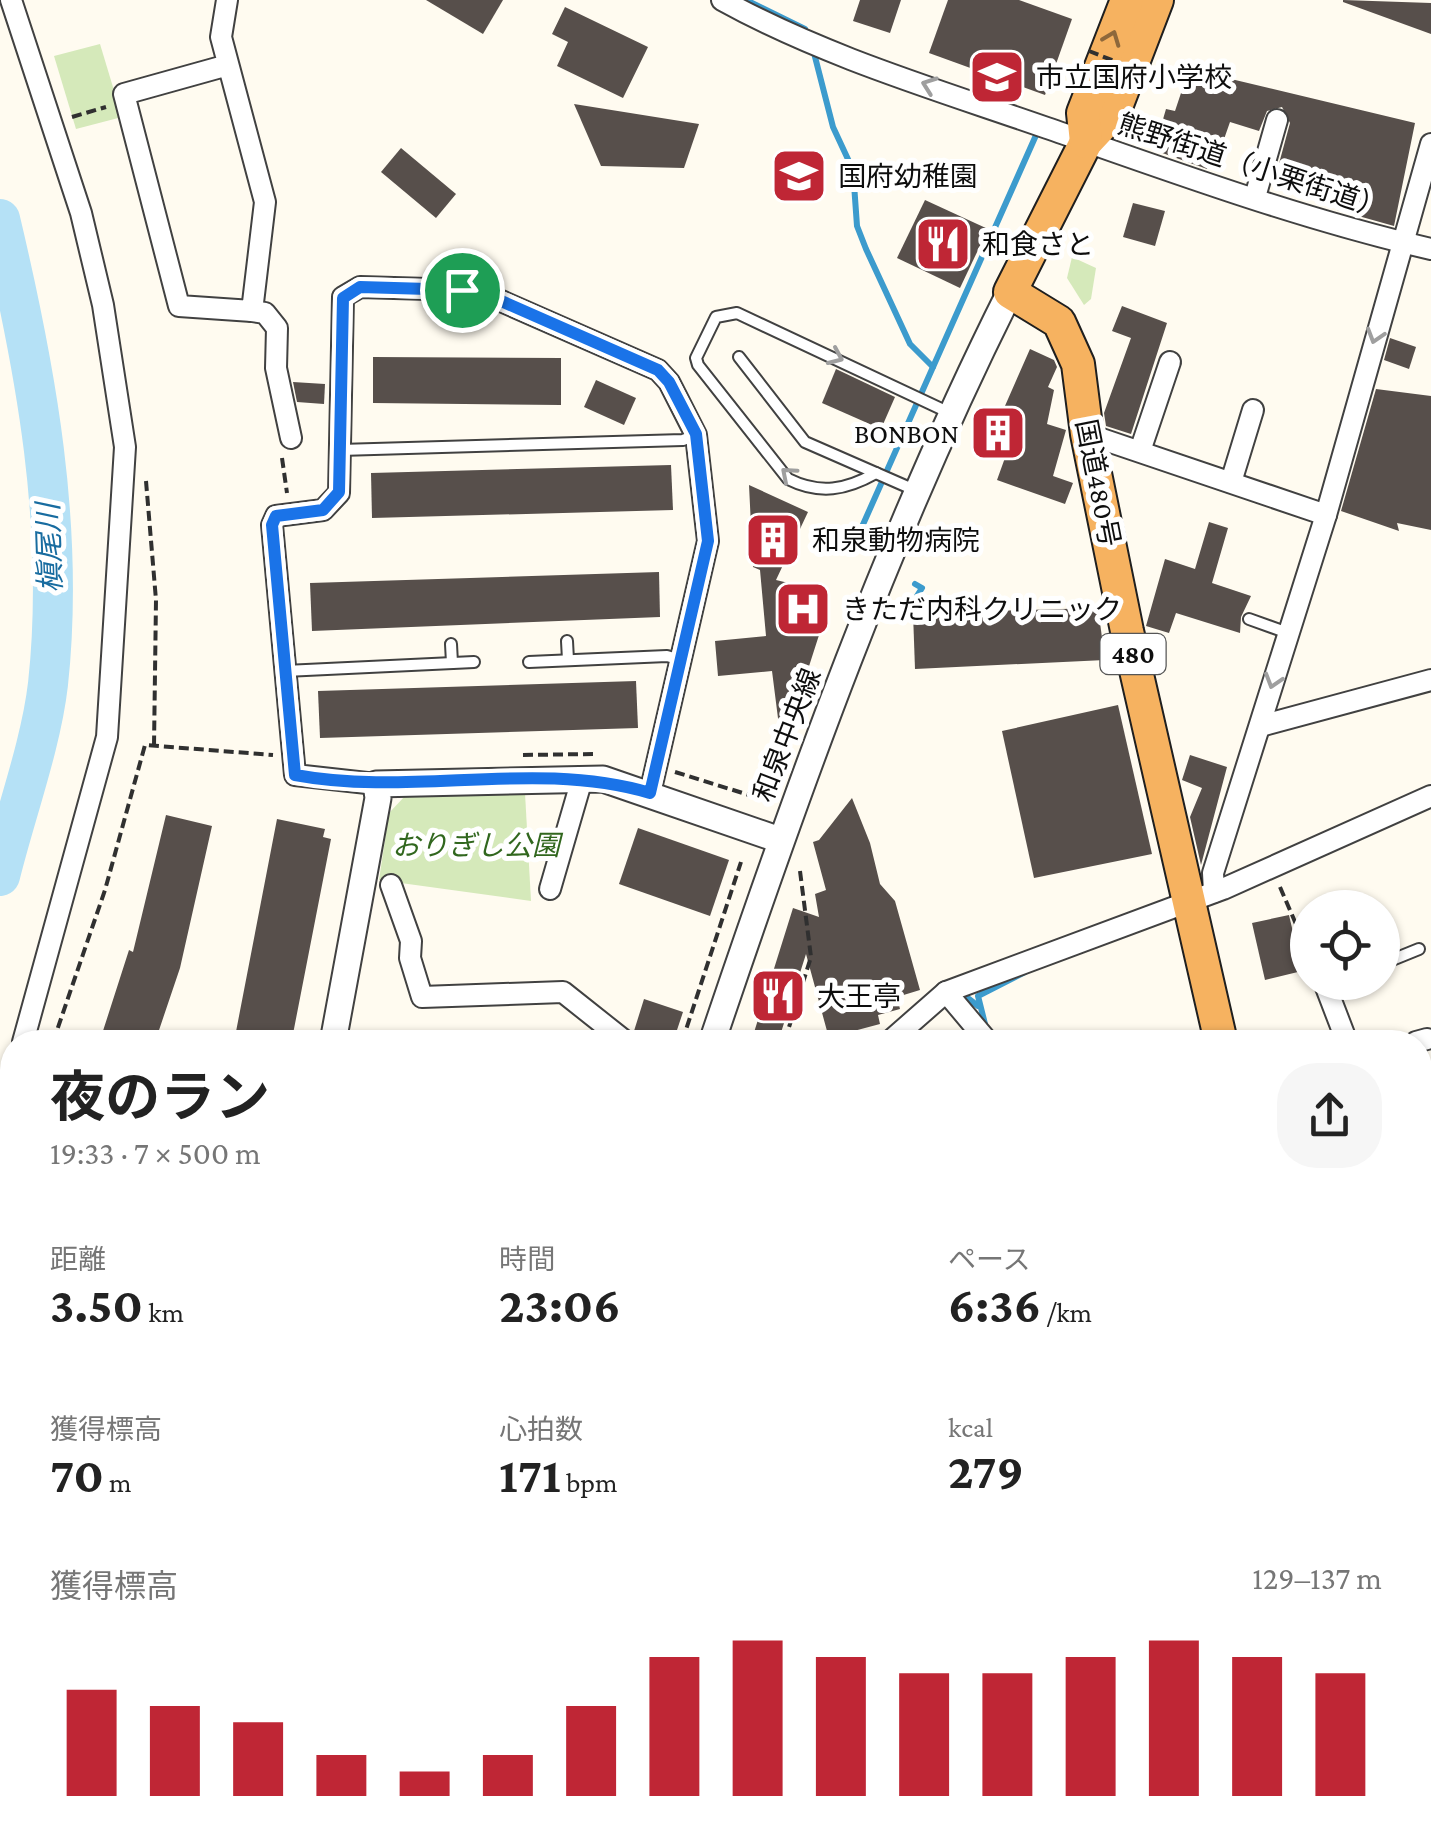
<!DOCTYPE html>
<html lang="ja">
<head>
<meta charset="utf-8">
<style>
  body { margin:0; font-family:"Crimson Pro","Noto Sans JP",serif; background:#f6f6f6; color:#222; height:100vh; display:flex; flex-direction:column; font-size:38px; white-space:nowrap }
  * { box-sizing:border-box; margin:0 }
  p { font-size:32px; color:#767676 }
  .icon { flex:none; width:55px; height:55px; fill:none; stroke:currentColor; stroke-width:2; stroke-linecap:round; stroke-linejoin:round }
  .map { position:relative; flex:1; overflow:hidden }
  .panel { position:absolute; left:0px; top:1030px; width:1432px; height:810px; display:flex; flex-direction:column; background:#fff; border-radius:40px 40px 0 0; box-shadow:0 2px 8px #0004 }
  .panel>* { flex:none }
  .buttons { position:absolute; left:1290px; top:890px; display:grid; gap:20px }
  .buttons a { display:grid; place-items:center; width:110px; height:110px; border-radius:50%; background:#fff; box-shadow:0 2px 8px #0004; font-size:50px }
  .pin { position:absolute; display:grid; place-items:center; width:85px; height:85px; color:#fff; margin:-42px; border:5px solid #fff; border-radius:50%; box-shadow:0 2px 10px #0007 }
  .round { display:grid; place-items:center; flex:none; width:105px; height:105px; border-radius:40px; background:#f6f6f6 }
  .headline { display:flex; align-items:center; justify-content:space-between; height:170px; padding:0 50px }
  h1 { font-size:55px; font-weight:700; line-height:75px }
  .metrics { display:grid; grid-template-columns:repeat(3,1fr); gap:15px; height:170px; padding:10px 50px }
  .metrics div { display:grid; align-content:center }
  .metrics b { font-size:50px; font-weight:700 }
  .metrics small { font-size:28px; font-weight:400 }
  .metrics p { font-size:28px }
  .chart { height:280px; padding:20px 50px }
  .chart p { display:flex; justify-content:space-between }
  .chart svg { width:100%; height:180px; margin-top:10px; stroke:#bf2635; stroke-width:6 }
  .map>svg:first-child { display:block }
</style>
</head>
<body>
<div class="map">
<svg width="1431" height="1840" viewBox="0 0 1431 1840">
  <rect width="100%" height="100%" fill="#fffbf0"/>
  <g fill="#d5e9ba">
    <path d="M 100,44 L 122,117 L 76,129 L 54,56 Z"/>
    <path d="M 1072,257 L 1096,268 L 1091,299 L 1084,305 L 1067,278 Z"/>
    <path d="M 525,793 L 531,901 L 379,880 L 389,813 L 405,796 Z"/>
  </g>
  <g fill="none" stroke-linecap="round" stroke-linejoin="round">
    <g stroke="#3c9bcd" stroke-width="6">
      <path d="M 746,0 L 805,29"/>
      <path d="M 813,49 L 833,127 L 853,170 L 857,226 L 866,249 L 910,344 L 933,367"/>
      <path d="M 853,547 L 1037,133"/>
      <path d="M 903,618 L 922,588 L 915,584"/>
      <path d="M 965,996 L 978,1006"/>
      <path d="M 985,1024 L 978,996 L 1025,972"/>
    </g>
    <path stroke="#b5e1f6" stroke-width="40" d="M 0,219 C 36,370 65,528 48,684 C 41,745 15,815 0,876"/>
  </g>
  <g fill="#574f4b">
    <path d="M 426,0 L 503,0 L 483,34 Z"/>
    <path d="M 860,0 L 901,0 L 890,33 L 853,21 Z"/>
    <path d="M 948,0 L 1019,0 L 1072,19 L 1045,95 L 929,53 Z"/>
    <path d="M 1343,0 L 1431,3 L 1431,34 L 1343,2 Z"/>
    <path d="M 565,7 L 648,47 L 623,98 L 557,66 L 568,42 L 552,34 Z"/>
    <path d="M 1189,69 L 1415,123 L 1394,226 L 1337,210 L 1339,203 L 1274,182 L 1290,123 L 1282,107 L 1267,111 L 1259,131 L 1230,122 L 1216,162 L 1210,159 L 1207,169 L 1154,150 L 1166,109 L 1175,111 Z"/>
    <path d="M 574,104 L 699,124 L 684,168 L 601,166 Z"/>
    <path d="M 401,148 L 456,194 L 436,218 L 381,172 Z"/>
    <path d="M 925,200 L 988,229 L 960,288 L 897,258 Z"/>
    <path d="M 1133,203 L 1165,211 L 1155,246 L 1123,237 Z"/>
    <path d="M 1122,306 L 1167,323 L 1131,434 L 1106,426 L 1104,413 L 1131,338 L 1112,331 Z"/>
    <path d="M 1390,338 L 1416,347 L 1409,369 L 1384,360 Z"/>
    <path d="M 1030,349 L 1054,360 L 1057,367 L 1048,387 L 1054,390 L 1047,424 L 1066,430 L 1053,476 L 1073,483 L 1065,504 L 997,480 L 1006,455 L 979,445 L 990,411 L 1001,415 Z"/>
    <path d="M 373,357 L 561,358 L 561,405 L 373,403 Z"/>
    <path d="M 836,369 L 895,397 L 881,429 L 822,403 Z"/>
    <path d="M 596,380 L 636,398 L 624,425 L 584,407 Z"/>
    <path d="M 293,382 L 325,384 L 324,404 L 297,402 Z"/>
    <path d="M 1376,389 L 1431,396 L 1431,530 L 1397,523 L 1399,531 L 1341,511 Z"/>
    <path d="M 671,465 L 673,510 L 372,518 L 371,473 Z"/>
    <path d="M 749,485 L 808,512 L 776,580 L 822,591 L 810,629 L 820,632 L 802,688 L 798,686 L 780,734 L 772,671 L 718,676 L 715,641 L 766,636 L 760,570 L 753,567 Z"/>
    <path d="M 1209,522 L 1228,528 L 1212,583 L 1251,596 L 1241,617 L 1240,633 L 1176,613 L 1169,633 L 1146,626 L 1165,559 L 1195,569 Z"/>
    <path d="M 659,572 L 660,617 L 312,631 L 310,583 Z"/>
    <path d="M 1098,608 L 1105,660 L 915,669 L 913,613 Z"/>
    <path d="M 636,681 L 638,728 L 320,738 L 318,691 Z"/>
    <path d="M 1118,705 L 1152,854 L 1034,878 L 1002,731 Z"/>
    <path d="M 1190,755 L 1227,767 L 1201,865 L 1190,817 L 1202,788 L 1182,780 Z"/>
    <path d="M 852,798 L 870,843 L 880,884 L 895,901 L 920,990 L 897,997 L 900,1009 L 878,1015 L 880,1024 L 850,1032 L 853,1042 L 830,1042 L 806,954 L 778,1042 L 751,1042 L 793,908 L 819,917 L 815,894 L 826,890 L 813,842 L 819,840 Z"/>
    <path d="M 166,815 L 212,826 L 180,968 L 155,1042 L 111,1042 L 112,1038 L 102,1034 L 129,950 L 133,952 Z"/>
    <path d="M 277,819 L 325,829 L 323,837 L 331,839 L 293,1034 L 286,1033 L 284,1042 L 234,1042 Z"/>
    <path d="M 638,828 L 729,860 L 710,916 L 619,884 Z"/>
    <path d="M 1289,915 L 1302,971 L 1265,980 L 1252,923 Z"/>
    <path d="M 644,999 L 683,1012 L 673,1042 L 658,1042 L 634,1031 Z"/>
  </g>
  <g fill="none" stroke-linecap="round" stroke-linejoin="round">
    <g stroke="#414141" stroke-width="14">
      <g id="service">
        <path d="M 739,357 L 805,442 L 917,491"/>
        <path d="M 340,450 L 683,440 L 696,435"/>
        <path d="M 876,473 C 846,490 820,495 788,479 L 698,365 L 696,358 L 716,317 L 737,313 L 950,413"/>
        <path d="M 1249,619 L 1288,633"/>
        <path d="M 567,641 L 568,660"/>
        <path d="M 451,644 L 452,663"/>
        <path d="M 529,662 L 667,656 L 681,660"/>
        <path d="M 285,671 L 474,662"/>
        <path d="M 1382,964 L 1419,949"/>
      </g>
    </g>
    <g stroke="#414141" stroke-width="24">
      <g id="minor">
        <path d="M 11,0 L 81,213 L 103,305 L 125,447 L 107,737 L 23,1042"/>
        <path d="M 227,0 L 221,37 L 265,202 L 252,311 L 179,306 L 124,94 L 228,65"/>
        <path d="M 722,0 C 823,56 938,90 1047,128 C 1173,172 1301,219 1431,249"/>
        <path d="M 1255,197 L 1277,120"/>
        <path d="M 252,311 L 265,313 L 277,328 L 276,368 L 291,438"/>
        <path d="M 1087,434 L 1326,515"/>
        <path d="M 1140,451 L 1170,362"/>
        <path d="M 1231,482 L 1253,410"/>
        <path d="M 1260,726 L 1431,680"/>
        <path d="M 376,784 L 295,775 L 272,525 L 276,516 L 323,510 L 339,493 L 343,297 L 360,287 L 462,290 L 492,297 L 658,370 L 669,382 L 696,435 L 708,541 L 650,793"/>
        <path d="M 391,885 L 411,941 L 410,958 L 422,997 L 563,992 L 626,1042"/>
        <path d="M 550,889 L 582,779"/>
        <path d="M 1214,892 L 1213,873 L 1326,515 L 1431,144"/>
        <path d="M 1324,982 L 1347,1042"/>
        <path d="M 946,992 L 988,1042"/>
        <path d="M 889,1042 L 946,992 L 1223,889 L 1431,796"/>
        <path d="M 1416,1042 L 1427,1039"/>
        <path d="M 1420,1105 L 1431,1128"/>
        <path d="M 0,1126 L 12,1080"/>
        <path d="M 1420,1589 L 1431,1584"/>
        <path d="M 11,1748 L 12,1748"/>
        <path d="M 0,1800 L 12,1794"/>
        <path d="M 236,1828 L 239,1840"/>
        <path d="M 635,1828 L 635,1840"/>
        <path d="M 1163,1828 L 1166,1840"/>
      </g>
    </g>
    <g stroke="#414141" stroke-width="29">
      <g id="tertiary">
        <path d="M 333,1042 L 378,798 L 376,784 L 603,779 L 780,840"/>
        <path d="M 712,1042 C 798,787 889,533 1010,292"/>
        <path d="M 445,1840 L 449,1828"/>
      </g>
    </g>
    <g stroke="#1f1f1f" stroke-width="36">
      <g id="primary">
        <path d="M 0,1567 L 12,1568"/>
        <path d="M 0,1600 L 12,1601"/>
      </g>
    </g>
    <g stroke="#1f1f1f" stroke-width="36">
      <g id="trunk">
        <path d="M 1157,0 L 1114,112 L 1086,142 L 1010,292 L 1059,322 L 1078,364 L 1087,434 L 1127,631 L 1221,1042"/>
        <path d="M 1086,142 L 1083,113 L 1127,0"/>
        <path d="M 1405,1828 L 1407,1840"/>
      </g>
    </g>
    <g stroke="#303030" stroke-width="4" stroke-dasharray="10 5" stroke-linecap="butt">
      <path d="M 72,117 L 106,107"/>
      <path d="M 282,458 L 287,493"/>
      <path d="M 146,481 L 156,600 L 154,746"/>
      <path d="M 523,755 L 593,754"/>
      <path d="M 675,772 L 762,799"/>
      <path d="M 800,871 L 811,957 L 785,1040 L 818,1042"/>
      <path d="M 1280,887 L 1308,952"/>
      <path d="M 53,1042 L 105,890 L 145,745 L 273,755"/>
      <path d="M 682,1042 L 741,862"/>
      <path d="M 0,1205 L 12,1167"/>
    </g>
    <use href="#service" stroke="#fff" stroke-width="10"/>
    <use href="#minor" stroke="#fff" stroke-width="20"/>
    <use href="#tertiary" stroke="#fff" stroke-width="25"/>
    <use href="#primary" stroke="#f8cd67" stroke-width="32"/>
    <use href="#trunk" stroke="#f6b260" stroke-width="32"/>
    <path stroke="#303030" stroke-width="4" stroke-dasharray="10 5" stroke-linecap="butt" d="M 1089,51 L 1152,76"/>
  </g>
  <defs><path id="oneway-chevron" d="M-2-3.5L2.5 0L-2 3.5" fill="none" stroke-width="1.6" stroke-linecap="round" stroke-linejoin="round" transform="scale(2.5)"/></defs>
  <use stroke="#8e683b" href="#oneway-chevron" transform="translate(1112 38) rotate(-69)"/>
  <g stroke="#9f9f9f">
    <use href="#oneway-chevron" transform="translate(929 85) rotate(-160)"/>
    <use href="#oneway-chevron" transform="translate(1375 336) rotate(107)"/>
    <use href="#oneway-chevron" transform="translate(836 357) rotate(24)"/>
    <use href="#oneway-chevron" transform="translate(788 474) rotate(-139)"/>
    <use href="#oneway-chevron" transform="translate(1273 681) rotate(107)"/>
  </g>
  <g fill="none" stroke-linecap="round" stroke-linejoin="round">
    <g stroke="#fff" stroke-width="20">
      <path id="route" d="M 360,287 L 462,290 L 492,297 L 658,370 L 669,382 L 696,434 L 708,541 L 650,793 C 535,759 413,797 295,775 L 272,525 L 276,516 L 323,510 L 339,492 L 343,298 Z"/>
    </g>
    <use href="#route" stroke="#1a73e8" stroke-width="12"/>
  </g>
  <defs>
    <g id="school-square" transform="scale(2.875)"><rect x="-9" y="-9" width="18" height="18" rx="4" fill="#bf2635" stroke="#fff"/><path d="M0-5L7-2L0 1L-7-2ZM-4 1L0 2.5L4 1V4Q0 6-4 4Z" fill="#fff"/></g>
    <g id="restaurant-square" transform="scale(2.875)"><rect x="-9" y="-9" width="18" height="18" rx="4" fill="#bf2635" stroke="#fff"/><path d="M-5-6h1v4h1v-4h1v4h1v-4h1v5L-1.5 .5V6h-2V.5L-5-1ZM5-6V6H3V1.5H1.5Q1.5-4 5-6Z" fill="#fff"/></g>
    <g id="building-square" transform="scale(2.875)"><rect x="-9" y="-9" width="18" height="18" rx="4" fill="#bf2635" stroke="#fff"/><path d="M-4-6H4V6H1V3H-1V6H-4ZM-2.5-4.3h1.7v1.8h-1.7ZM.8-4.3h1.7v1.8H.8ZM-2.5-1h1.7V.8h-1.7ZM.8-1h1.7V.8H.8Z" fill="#fff"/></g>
    <g id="hospital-square" transform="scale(2.875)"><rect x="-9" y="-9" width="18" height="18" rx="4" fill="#bf2635" stroke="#fff"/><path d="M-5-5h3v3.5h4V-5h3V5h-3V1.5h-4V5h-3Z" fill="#fff"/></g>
  </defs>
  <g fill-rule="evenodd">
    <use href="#school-square" x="997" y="77"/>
    <use href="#school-square" x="799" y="176"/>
    <use href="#restaurant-square" x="943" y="244"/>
    <use href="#building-square" x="998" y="433"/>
    <use href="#building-square" x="773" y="540"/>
    <use href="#hospital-square" x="803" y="609"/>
    <use href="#restaurant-square" x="778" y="996"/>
  </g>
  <g text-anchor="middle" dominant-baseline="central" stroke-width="10" stroke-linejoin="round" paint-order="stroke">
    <rect fill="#fff" stroke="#565656" stroke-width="2.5" x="1100.5" y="634" width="65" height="40" rx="8"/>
    <g font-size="25" font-weight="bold" fill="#0e0e0e">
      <text x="1133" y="654">480</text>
    </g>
    <g font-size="28" fill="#0e0e0e" stroke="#fff" text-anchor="start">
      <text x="1036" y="77">市立国府小学校</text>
      <text x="838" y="176">国府幼稚園</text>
      <text x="982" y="244">和食さと</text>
      <text x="959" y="433" text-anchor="end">BONBON</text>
      <text x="812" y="540">和泉動物病院</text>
      <text x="842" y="609">きただ内科クリニック</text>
      <text x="817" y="996">大王亭</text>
    </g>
    <g font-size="28" fill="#0e0e0e" stroke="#fff">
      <text transform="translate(1252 166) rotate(18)">熊野街道（小栗街道）</text>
      <text transform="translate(1098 483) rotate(79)">国道480号</text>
      <text transform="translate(787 735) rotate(-69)">和泉中央線</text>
    </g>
    <g font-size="28" font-style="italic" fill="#31671e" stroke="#fff">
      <text x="476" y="845">おりぎし公園</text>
    </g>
    <g font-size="30" font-style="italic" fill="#186ca0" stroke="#fff">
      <text transform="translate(49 548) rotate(-92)">槇尾川</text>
    </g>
  </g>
</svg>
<div class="buttons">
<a><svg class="icon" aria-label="locate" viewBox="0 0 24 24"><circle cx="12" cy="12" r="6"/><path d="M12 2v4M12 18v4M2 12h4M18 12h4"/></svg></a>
</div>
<div class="pin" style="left:462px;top:290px;background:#1e9e55"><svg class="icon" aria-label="arrive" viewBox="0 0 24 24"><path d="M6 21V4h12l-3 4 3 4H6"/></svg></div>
<section class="panel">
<div class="headline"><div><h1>夜のラン</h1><p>19:33 · 7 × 500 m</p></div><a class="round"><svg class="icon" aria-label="share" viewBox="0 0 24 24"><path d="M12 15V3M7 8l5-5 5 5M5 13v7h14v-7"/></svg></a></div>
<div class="metrics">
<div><p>距離</p><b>3.50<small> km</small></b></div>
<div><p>時間</p><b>23:06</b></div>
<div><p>ペース</p><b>6:36<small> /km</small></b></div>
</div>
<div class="metrics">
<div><p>獲得標高</p><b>70<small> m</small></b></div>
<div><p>心拍数</p><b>171<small> bpm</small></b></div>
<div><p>kcal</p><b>279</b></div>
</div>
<div class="chart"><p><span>獲得標高</span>129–137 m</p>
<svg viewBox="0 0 160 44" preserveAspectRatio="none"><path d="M5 44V18M15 44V22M25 44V26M35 44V34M45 44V38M55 44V34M65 44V22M75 44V10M85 44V6M95 44V10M105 44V14M115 44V14M125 44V10M135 44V6M145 44V10M155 44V14"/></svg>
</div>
</section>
</div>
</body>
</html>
